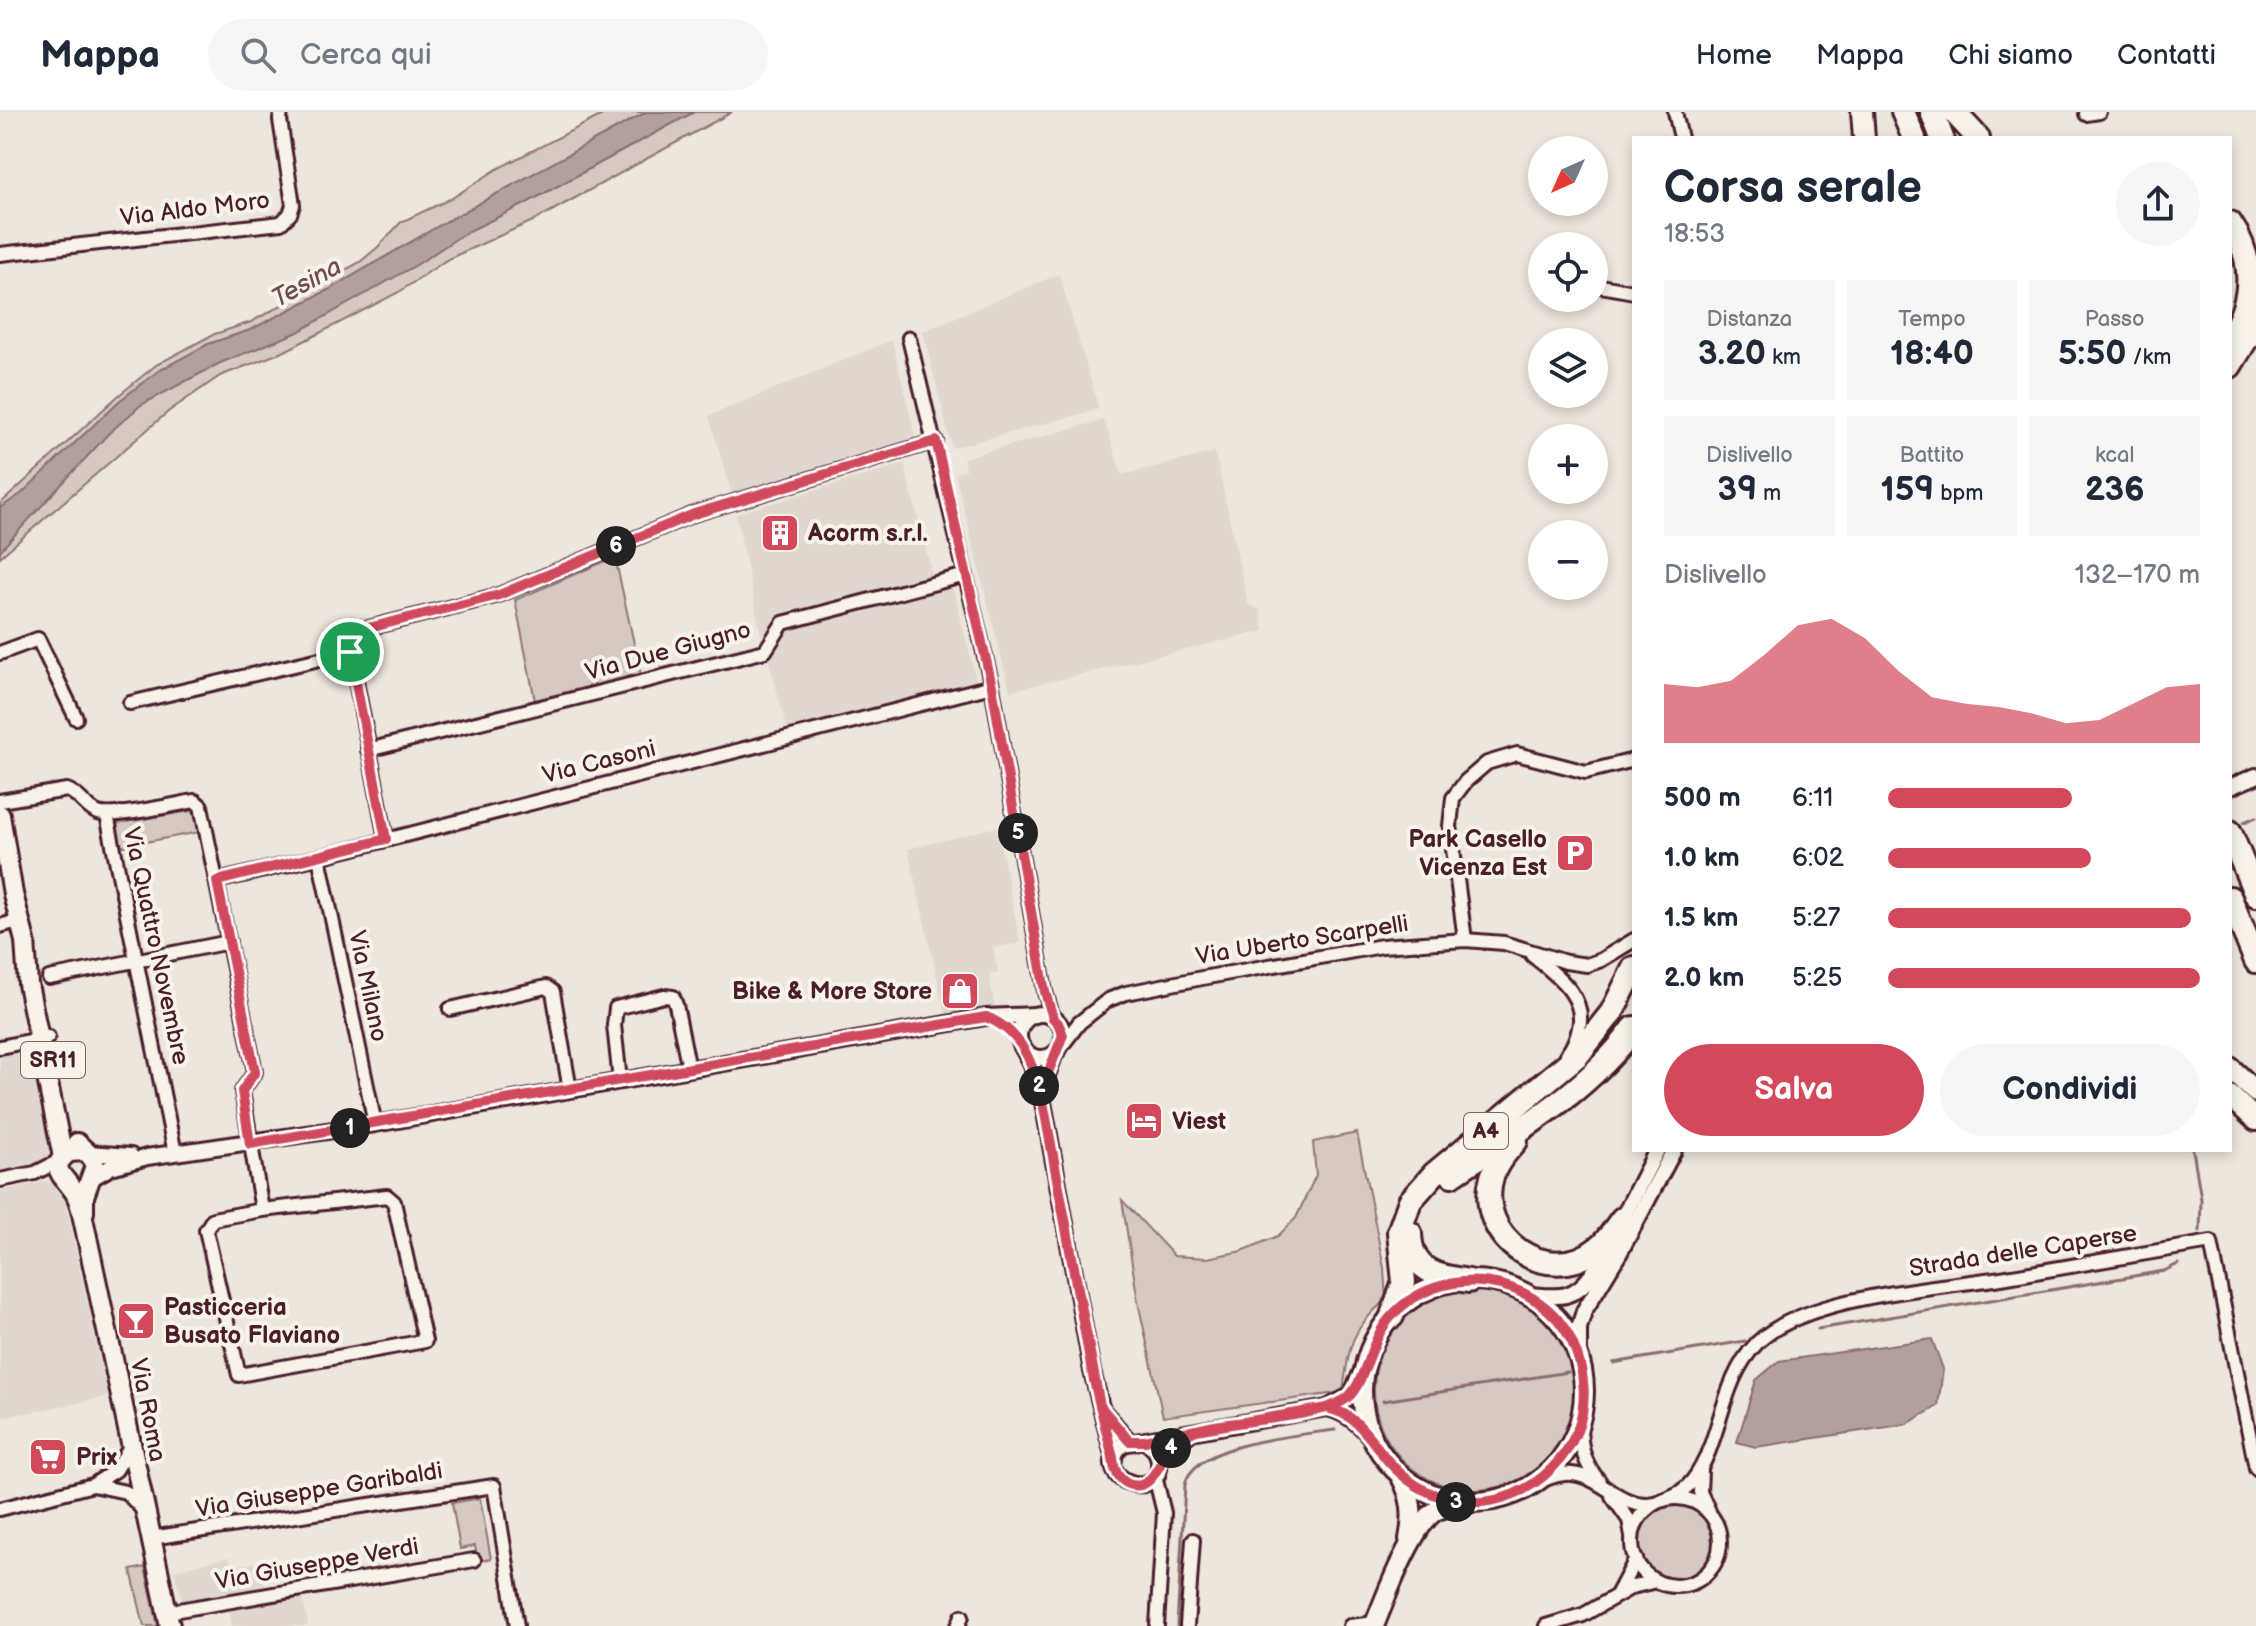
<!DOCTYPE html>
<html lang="it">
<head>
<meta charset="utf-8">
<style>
  body { margin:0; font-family:"Balsamiq Sans",sans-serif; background:#f6f6f7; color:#1f2937; height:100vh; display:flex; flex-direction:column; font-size:30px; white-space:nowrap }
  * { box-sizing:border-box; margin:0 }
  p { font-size:26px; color:#747a83 }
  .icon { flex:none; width:44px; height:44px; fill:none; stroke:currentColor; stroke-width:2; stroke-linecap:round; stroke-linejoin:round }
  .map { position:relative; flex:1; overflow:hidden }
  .details { position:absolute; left:1632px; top:24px; width:600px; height:1016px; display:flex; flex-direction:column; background:#fff; border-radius:0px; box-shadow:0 4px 12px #0003 }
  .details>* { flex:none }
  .needle { width:52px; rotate:225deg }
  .tools { position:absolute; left:1528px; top:24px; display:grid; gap:16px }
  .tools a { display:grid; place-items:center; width:80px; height:80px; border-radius:50%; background:#fff; box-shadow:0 4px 12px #0003; font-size:40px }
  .pin { position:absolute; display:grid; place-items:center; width:68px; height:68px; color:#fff; margin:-34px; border:4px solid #fff; border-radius:50%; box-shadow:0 2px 8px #0007 }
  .km { position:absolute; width:40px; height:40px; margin:-20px; border-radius:50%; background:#222; color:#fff; font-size:22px; line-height:40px; text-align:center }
  .round { display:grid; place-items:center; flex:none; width:84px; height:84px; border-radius:42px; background:#f6f6f7 }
  .overview { display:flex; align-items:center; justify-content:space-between; height:136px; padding:0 32px }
  h1 { font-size:44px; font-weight:700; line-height:60px }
  .stats { display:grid; grid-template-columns:repeat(3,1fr); gap:12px; height:136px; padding:8px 32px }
  .stats div { display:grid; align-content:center; border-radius:0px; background:#f6f6f7; text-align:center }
  .stats b { font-size:34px; font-weight:700 }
  .stats small { font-size:22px; font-weight:400 }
  .stats p { font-size:22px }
  .chart { height:224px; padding:16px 32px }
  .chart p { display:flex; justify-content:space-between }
  .chart svg { width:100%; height:144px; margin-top:8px; fill:#d1495b; opacity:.7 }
  .action { display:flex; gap:16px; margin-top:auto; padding:16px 32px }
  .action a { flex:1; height:92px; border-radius:48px; background:#d1495b; color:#fff; font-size:32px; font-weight:700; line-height:92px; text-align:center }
  .action a+a { background:#f6f6f7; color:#1f2937 }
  ul { padding:0 32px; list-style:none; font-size:26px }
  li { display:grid; grid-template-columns:128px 96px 1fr; align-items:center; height:60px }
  li i { height:20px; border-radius:10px; background:#d1495b }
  header { display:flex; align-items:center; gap:48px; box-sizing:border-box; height:112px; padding:0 40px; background:#fff; border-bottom:2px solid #e0e1e3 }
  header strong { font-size:38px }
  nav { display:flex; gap:44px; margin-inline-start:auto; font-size:28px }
  .search { width:560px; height:72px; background:#f6f6f7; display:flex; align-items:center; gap:20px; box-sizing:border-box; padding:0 28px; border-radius:44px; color:#747a83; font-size:30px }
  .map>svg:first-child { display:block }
</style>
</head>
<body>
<header>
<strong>Mappa</strong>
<div class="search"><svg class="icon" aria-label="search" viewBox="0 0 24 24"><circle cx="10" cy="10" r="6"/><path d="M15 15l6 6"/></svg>Cerca qui</div>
<nav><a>Home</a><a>Mappa</a><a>Chi siamo</a><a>Contatti</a></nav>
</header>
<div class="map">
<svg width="2256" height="1514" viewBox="0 0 2256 1514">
  <rect width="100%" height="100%" fill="#ece6dd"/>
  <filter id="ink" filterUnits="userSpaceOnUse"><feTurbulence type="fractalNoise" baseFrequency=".0125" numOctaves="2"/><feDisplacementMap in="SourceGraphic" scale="16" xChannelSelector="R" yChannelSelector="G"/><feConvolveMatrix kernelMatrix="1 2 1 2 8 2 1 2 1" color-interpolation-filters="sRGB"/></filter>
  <g filter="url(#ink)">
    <g fill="#e0d7d0">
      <path d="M 1059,162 L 1099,297 L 952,336 L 923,219 Z"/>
      <path d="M 892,228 L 917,333 L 733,386 L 709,304 Z"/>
      <path d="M 1104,308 L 1122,363 L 1215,340 L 1248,492 L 1260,498 L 1264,519 L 1010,579 L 955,361 L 966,358 L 963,346 Z"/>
      <path d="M 904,352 L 934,469 L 776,510 L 767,527 L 761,523 L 736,402 Z"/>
      <path d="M 950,477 L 954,479 L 978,576 L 789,625 L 769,549 L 785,520 Z"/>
      <path d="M 997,715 L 1020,831 L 993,836 L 998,860 L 989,862 L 995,897 L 946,905 L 908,737 Z"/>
      <path d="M 18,940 L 36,945 L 56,1043 L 46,1052 L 0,1064 L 0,943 Z"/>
      <path d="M 47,1069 L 62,1074 L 108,1285 L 0,1306 L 0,1079 Z"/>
      <path d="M 229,1445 L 232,1454 L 261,1450 L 266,1482 L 183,1491 L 174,1458 Z"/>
      <path d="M 303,1486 L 308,1514 L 232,1514 L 229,1498 Z"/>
    </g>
    <g fill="#d5c9c2" stroke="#907476" stroke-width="2">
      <path d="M 608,0 L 732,0 L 535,108 L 448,147 L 399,180 L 285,239 L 220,264 L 169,299 L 0,445 L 0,392 L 118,284 L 156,253 L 212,223 L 251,210 L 360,150 L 378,135 L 401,110 L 452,86 L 497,57 Z"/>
      <path d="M 615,445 L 642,568 L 536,594 L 515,488 Z"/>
      <path d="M 191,699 L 196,702 L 200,720 L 118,735 L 114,717 L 119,711 Z"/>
      <path d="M 1357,1021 L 1384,1156 L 1386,1188 C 1350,1217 1349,1236 1343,1280 L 1163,1305 L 1138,1190 L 1122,1088 L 1174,1144 L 1207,1146 L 1242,1139 L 1278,1124 L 1296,1106 L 1316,1063 L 1313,1030 Z"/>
      <circle cx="1474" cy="1278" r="100"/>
      <path d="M 480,1386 L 491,1447 L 478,1449 L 475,1434 L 460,1437 L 452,1391 Z"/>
      <circle cx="1675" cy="1430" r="38"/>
      <path d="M 145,1455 L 158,1514 L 144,1514 L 131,1458 Z"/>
    </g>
    <g fill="#b39f9d" stroke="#896c6f" stroke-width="2">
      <path d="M 646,0 L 694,0 L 523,93 L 465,121 L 418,152 L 296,221 L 220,251 L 141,293 L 109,321 L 0,439 L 0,396 L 22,381 L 119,289 L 158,259 L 208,232 L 250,218 L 328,178 L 445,110 Z"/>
      <path d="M 1932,1227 L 1943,1257 L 1938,1294 L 1907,1312 L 1756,1335 L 1737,1330 L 1756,1268 L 1779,1249 Z"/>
    </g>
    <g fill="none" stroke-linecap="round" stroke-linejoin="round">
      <g stroke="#896c6f" stroke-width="3">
        <path d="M 2255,0 L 2256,1"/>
        <path d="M 2244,710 L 2256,705"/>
        <path d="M 2193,1038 L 2201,1087 L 2200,1119"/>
        <path d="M 1818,1217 L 2164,1159 L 2178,1152"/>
        <path d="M 1613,1251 L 1745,1229"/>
        <path d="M 1383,1289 L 1568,1260"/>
        <path d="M 1177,1514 L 1185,1373 C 1192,1331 1300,1323 1335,1318"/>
      </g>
      <g stroke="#4a1f2b" stroke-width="18">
        <g id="minor">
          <path d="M 1675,0 L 1681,26"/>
          <path d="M 2086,2 L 2099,0"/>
          <path d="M 0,142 L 281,111 L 290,102 L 293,93 L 280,8 L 281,0"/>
          <path d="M 1601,174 L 1634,180"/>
          <path d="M 909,226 L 992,574 L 1045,880 L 1053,906"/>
          <path d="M 0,541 L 38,527 L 76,606"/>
          <path d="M 130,591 L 350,540"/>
          <path d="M 368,638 L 765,539 L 783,511 L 966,463"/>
          <path d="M 0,689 L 67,678 C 80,682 85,696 98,701 C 113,707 175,692 195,689 L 201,694 L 255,960 L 242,979 L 262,1098 L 213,1107 L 206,1118 L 239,1263 L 425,1229 L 394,1090 L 387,1084 L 262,1098"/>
          <path d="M 107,703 L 175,1041"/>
          <path d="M 386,727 L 348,527 L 353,520 L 499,483 L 694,402 L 936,329"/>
          <path d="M 319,745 L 375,1012"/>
          <path d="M 217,769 L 319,745 L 992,574"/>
          <path d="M 0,814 L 21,808"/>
          <path d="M 1465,828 L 1450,714 L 1453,686 L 1466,669 L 1487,651 L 1517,642 L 1586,660 L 1634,648"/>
          <path d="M 1532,843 C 1555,862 1589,885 1578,920 C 1575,928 1573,936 1567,942"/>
          <path d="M 49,866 L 229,830"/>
          <path d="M 450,897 L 546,875 L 553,880 L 570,978"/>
          <path d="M 0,935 L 48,925"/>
          <path d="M 1060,936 L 1079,911 L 1108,888 L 1126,881 L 1202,866 L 1382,834 L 1465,828 L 1504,831 L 1566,850 L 1587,853 L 1601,848 L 1634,828"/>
          <path d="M 620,969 L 614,913 L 616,896 L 664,884 L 673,885 L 676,893 L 689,957"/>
          <path d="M 0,1068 L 35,1061 L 61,1048"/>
          <path d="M 1580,1311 C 1580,1335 1584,1352 1600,1370"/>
          <path d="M 1701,1359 L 1700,1380 L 1709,1399"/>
          <path d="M 1155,1364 L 1164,1401 L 1157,1514"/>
          <path d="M 1535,1371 C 1546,1367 1560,1360 1572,1362 C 1603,1365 1622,1398 1654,1391"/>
          <path d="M 93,1373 L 126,1380 L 145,1400"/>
          <path d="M 1612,1384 L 1629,1408 L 1632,1424"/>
          <circle cx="1676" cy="1430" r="44"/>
          <path d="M 1663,1388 C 1675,1383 1685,1379 1693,1368 C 1722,1330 1719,1270 1757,1231 C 1804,1184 1935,1176 2001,1166 C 2071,1154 2141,1142 2211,1130 L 2256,1356"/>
          <path d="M 0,1397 L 93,1373 L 116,1358 L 130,1335"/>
          <path d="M 151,1426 L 494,1374 L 517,1514"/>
          <path d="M 1618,1481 L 1636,1447"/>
          <path d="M 167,1500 L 474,1448"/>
          <path d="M 958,1514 L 962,1504"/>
          <path d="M 1187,1514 L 1193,1428"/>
          <path d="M 1350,1514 L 1375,1511"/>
          <path d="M 1546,1514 L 1583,1503 L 1632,1475 L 1656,1469"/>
        </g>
      </g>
      <g stroke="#4a1f2b" stroke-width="20">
        <g id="tertiary">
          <path d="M 2230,675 L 2256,664"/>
          <circle cx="1041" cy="924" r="22"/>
          <path d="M 1023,936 L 1035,961 L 1043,990 L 1092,1259 L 1114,1347"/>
          <path d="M 1044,982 L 1046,966 L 1055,941"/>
          <path d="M 88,1041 L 131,1044"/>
          <path d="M 92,1066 L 111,1055 L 147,1045 L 375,1012 L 986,905 L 1035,903"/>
          <path d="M 1619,1113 L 1657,1038"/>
          <path d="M 1528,1183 C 1539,1183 1554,1186 1566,1183 C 1587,1177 1601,1150 1610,1131"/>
          <path d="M 1579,1245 L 1579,1216 L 1584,1199 L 1620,1140 L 1674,1038"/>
          <path d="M 1327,1296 C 1349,1301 1363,1315 1377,1333"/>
          <path d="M 1103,1299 L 1129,1329"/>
          <path d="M 1145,1329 C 1152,1334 1158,1339 1159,1349 C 1163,1393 1086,1367 1123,1332 L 1327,1296 L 1351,1283 L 1365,1252"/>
          <path d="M 1159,1351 L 1171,1336 L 1189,1322"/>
        </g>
      </g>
      <g stroke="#4a1f2b" stroke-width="24">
        <g id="primary">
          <path d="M 0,703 L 13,782 L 25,829 L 28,872 L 63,1045"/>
          <path d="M 77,1031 L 90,1043 L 95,1054 L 84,1084 L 84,1100"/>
          <path d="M 85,1039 L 69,1040 C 48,1056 63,1063 73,1078 C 77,1083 79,1090 81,1097 L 170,1514"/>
          <circle cx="1473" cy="1279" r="111"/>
          <path d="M 1400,1363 C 1412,1385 1414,1402 1409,1427"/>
          <path d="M 1374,1514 C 1385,1487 1412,1412 1437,1398 C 1444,1395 1454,1394 1462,1392"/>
        </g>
      </g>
      <g stroke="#4a1f2b" stroke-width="26">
        <g id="trunk">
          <path d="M 1862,0 L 1864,26"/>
          <path d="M 2230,956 L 2256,980"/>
          <path d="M 2230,984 L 2256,1008"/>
        </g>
      </g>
      <g stroke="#4a1f2b" stroke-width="28">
        <g id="motorway">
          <path d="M 1903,0 L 1914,26"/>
          <path d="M 1932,0 L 1942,26"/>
          <path d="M 1954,0 L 1978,26"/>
          <path d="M 2230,111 C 2255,147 2254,188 2230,225"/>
          <path d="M 2230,254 L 2247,226 L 2254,205"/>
          <path d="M 2230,720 L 2256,783"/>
          <path d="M 2230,786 L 2256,849"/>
          <path d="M 1516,1029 C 1506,1040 1496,1051 1492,1065 C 1474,1126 1548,1177 1598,1136 C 1608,1129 1614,1117 1622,1107"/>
          <path d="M 1452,1063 C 1516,1020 1588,980 1634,916"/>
          <path d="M 1410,1121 C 1411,1160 1436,1164 1469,1169"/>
          <path d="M 1392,1204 L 1404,1170 L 1399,1120 L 1410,1089 L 1434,1062 L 1578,943 L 1612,900 L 1634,856"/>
        </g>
      </g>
      <use href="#minor" stroke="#f7f3e8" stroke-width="12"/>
      <use href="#tertiary" stroke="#f7f3e8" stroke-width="14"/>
      <use href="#primary" stroke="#f7f3e8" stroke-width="18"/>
      <use href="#trunk" stroke="#f7f3e8" stroke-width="20"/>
      <use href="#motorway" stroke="#f7f3e8" stroke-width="22"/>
    </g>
  </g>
  <g fill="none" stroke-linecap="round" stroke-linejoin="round" filter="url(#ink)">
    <g stroke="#fff" stroke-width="16">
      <path id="route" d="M 350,540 L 386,727 L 217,769 L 255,960 L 242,979 L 250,1032 L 986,905 C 1023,919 1034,955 1043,990 L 1100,1294 L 1129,1329 L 1145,1329 L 1196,1318 L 1327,1296 C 1358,1302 1370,1328 1389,1350 C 1421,1386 1469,1401 1514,1382 C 1543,1370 1565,1347 1577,1319 C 1588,1290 1585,1258 1572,1230 C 1540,1161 1439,1148 1389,1207 C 1370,1229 1365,1272 1347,1286 C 1321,1306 1235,1308 1200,1317 C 1189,1320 1177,1329 1170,1337 C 1158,1350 1153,1381 1128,1372 C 1123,1369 1118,1365 1116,1359 C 1113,1354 1114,1347 1112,1341 C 1105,1314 1098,1287 1092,1259 L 1043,990 L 1046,966 L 1063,923 L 1058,911 L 1053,906 L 1045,880 L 992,574 L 936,329 L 694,402 L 499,483 L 353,520 L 348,527 L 350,540"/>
    </g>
    <use href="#route" stroke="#d1495b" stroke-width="10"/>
  </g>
  <defs>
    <g id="building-square" transform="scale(2)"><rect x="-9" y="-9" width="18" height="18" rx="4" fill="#d1495b" stroke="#f7f3e8"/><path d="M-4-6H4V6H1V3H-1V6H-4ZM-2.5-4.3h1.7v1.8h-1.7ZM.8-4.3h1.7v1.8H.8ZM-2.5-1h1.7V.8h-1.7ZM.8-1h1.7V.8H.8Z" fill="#fff"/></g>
    <g id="parking-square" transform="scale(2)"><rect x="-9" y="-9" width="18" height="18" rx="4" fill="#d1495b" stroke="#f7f3e8"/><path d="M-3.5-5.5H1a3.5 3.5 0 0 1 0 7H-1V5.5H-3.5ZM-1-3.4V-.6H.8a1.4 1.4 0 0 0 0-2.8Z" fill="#fff"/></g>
    <g id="shop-square" transform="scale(2)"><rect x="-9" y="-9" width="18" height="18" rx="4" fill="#d1495b" stroke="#f7f3e8"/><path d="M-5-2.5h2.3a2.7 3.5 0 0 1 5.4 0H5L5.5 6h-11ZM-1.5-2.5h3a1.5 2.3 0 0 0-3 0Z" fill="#fff"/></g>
    <g id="hotel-square" transform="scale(2)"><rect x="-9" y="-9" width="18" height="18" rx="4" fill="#d1495b" stroke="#f7f3e8"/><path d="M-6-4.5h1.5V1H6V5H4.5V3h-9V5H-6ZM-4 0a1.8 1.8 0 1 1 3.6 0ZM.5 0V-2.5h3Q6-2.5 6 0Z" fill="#fff"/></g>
    <g id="bar-square" transform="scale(2)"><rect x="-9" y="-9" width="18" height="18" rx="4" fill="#d1495b" stroke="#f7f3e8"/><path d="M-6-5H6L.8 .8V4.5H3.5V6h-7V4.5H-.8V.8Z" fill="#fff"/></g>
    <g id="supermarket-square" transform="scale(2)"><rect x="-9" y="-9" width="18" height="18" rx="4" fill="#d1495b" stroke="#f7f3e8"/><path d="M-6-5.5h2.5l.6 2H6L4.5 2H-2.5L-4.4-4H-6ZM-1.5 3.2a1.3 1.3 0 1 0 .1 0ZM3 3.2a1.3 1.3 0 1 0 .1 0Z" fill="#fff"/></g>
  </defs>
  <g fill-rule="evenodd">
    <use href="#building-square" x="780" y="421"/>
    <use href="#parking-square" x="1575" y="741"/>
    <use href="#shop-square" x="960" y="879"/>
    <use href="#hotel-square" x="1144" y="1009"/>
    <use href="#bar-square" x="136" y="1209"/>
    <use href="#supermarket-square" x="48" y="1345"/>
  </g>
  <g text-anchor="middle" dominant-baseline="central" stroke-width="8" stroke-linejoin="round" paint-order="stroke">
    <g fill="#f7f3e8" stroke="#7e5f64" stroke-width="2">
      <rect x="21" y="930" width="64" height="36" rx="6"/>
      <rect x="1464" y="1001" width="44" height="36" rx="6"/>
    </g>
    <g font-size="22" font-weight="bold" fill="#4a1f2b">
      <text x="53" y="948">SR11</text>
      <text x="1486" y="1019">A4</text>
    </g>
    <g font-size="24" fill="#4a1f2b" stroke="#f7f3e8">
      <text transform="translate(195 97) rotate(-7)">Via Aldo Moro</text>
      <text transform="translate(668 539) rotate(-15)">Via Due Giugno</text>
      <text transform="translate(599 650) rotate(-14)">Via Casoni</text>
      <text transform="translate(1302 828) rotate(-9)">Via Uberto Scarpelli</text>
      <text transform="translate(156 834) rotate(78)">Via Quattro Novembre</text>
      <text transform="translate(368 874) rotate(78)">Via Milano</text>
      <text transform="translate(2023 1139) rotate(-9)">Strada delle Caperse</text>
      <text transform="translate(148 1298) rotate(79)">Via Roma</text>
      <text transform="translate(319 1378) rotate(-9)">Via Giuseppe Garibaldi</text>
      <text transform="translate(317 1452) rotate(-10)">Via Giuseppe Verdi</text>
    </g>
    <g font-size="24" font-weight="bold" fill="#4a1f2b" stroke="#f7f3e8" text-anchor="start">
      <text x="808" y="421">Acorm s.r.l.</text>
      <text x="1547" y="727" text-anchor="end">Park Casello<tspan x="1547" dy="28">Vicenza Est</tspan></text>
      <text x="932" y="879" text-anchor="end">Bike &amp; More Store</text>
      <text x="1172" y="1009">Viest</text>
      <text x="164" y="1195">Pasticceria<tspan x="164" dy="28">Busato Flaviano</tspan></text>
      <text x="76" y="1345">Prix</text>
    </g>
    <g font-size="26" font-style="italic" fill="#6f4c53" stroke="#f7f3e8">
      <text transform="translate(307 171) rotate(-29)">Tesina</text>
    </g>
  </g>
</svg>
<div class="tools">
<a><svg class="needle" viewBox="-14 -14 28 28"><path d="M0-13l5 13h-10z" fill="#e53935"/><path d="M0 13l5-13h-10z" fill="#747a83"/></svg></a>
<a><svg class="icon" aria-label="locate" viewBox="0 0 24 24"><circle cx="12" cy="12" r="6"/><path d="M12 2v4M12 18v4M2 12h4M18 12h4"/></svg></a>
<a><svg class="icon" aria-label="layers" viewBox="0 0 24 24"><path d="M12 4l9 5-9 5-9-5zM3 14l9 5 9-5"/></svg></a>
<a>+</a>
<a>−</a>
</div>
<div class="pin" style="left:350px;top:540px;background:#1e9e55"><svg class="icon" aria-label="arrive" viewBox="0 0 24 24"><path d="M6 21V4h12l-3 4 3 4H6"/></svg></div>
<b class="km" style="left:350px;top:1016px">1</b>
<b class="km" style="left:1039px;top:974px">2</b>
<b class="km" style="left:1456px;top:1390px">3</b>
<b class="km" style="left:1171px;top:1336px">4</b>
<b class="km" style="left:1018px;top:721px">5</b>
<b class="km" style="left:616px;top:434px">6</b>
<section class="details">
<div class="overview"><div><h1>Corsa serale</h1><p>18:53</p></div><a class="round"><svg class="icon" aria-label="share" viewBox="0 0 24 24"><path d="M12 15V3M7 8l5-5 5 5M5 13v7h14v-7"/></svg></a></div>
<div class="stats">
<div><p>Distanza</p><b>3.20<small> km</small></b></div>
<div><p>Tempo</p><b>18:40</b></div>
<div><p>Passo</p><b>5:50<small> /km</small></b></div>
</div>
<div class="stats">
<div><p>Dislivello</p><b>39<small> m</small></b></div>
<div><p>Battito</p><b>159<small> bpm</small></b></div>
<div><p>kcal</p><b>236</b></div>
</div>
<div class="chart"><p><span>Dislivello</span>132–170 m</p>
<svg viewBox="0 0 160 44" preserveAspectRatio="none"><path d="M0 44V26L10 27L20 25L30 17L40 8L50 6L60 12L70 22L80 30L90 32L100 33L110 35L120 38L130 37L140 32L150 27L160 26V44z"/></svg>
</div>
<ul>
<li><b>500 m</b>6:11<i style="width:59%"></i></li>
<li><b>1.0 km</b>6:02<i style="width:65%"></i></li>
<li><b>1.5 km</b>5:27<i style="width:97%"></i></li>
<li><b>2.0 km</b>5:25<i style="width:100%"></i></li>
</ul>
<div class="action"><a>Salva</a><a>Condividi</a></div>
</section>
</div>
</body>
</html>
